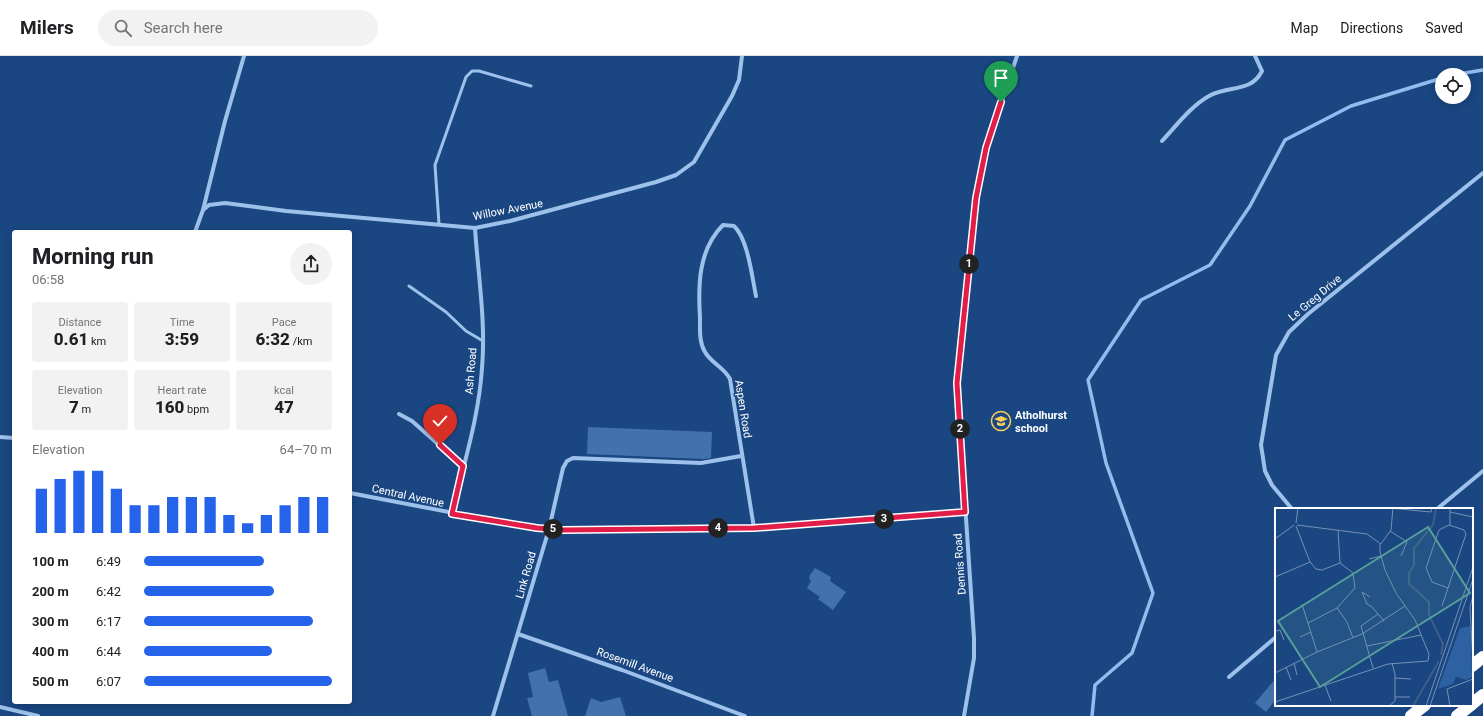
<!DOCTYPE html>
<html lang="en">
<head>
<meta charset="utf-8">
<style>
  body { margin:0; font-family:Roboto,sans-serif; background:#f2f2f2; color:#202124; height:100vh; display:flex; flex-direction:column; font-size:15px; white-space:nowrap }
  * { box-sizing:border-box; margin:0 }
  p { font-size:13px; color:#757577 }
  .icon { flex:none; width:22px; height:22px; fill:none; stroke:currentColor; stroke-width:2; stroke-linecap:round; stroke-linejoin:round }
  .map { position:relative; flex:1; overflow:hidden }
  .drawer { position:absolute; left:12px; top:174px; width:340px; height:474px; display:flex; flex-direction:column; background:#fff; border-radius:4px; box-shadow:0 2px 10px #0003 }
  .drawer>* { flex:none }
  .buttons { position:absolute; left:1435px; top:12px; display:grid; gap:8px }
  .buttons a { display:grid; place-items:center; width:36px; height:36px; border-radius:50%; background:#fff; box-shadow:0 2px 10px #0003; font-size:20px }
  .pin { position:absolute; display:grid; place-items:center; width:34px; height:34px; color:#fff; margin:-41px -17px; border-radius:50% 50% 50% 0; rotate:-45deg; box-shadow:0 0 4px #0007 }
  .pin .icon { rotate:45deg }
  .km { position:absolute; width:20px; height:20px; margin:-10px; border-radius:50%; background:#222; color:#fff; font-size:11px; line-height:20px; text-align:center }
  .round { display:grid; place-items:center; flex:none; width:42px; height:42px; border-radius:21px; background:#f2f2f2 }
  .overview { display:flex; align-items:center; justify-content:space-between; height:68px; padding:0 20px }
  h1 { font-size:22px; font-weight:800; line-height:30px }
  .figures { display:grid; grid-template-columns:repeat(3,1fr); gap:6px; height:68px; padding:4px 20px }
  .figures div { display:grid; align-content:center; border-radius:4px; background:#f2f2f2; text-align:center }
  .figures b { font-size:17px; font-weight:800 }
  .figures small { font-size:11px; font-weight:400 }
  .figures p { font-size:11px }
  .chart { height:112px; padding:8px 20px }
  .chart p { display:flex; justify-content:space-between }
  .chart svg { width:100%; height:72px; margin-top:4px; stroke:#2563eb; stroke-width:6 }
  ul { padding:0 20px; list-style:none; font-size:13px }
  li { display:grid; grid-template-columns:64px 48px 1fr; align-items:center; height:30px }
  li i { height:10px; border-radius:5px; background:#2563eb }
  header { display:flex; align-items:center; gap:24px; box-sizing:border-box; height:56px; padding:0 20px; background:#fff; border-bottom:1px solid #e0e0e0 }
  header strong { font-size:19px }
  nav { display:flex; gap:22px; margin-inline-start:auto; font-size:14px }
  .search { width:280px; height:36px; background:#f2f2f2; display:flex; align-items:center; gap:10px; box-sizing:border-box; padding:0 14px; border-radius:22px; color:#757577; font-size:15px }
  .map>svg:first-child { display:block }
</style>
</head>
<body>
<header>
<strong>Milers</strong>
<div class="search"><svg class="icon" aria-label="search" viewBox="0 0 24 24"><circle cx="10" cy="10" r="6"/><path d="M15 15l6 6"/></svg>Search here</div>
<nav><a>Map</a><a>Directions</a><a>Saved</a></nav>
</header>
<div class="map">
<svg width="1483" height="660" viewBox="0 0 1483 660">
  <rect width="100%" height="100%" fill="#1a4782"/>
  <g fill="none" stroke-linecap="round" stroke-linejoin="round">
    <g stroke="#91bced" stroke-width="3.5">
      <path d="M 1453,19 L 1483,14"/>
      <path d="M 1092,660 L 1095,629 L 1132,597 L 1153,537 L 1106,407 L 1088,324 L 1141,244 L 1210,209 L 1250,150 L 1285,84 L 1351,50 L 1442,22"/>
    </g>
  </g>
  <g fill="#4371ac">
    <path d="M 588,371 L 712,376 L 711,402 L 704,403 L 587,398 Z"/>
    <path d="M 815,512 L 831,521 L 830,525 L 846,536 L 833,554 L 818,543 L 820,541 L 807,532 L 811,525 L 809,523 L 810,519 Z"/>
    <path d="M 545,612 L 549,626 L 558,624 L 568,660 L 532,660 L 527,642 L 533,641 L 528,617 Z"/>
    <path d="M 1276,622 L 1276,643 L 1266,656 L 1255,647 Z"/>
    <path d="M 620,641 L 626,660 L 585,660 L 591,642 L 601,646 Z"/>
  </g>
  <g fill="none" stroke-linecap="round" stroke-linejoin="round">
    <g stroke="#9ec1eb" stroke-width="3">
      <path d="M 439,168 L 435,109 L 466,21 L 472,15 L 479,15 L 531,30"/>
      <path d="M 409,230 L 446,256 L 466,275 L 483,285"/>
    </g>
    <g stroke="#9ec1eb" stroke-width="4">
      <path d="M 1162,85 C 1176,70 1191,50 1209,40 C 1229,29 1251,37 1262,15 L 1255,0"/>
      <path d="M 203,154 L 209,149 L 225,147 L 286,155 L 475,172 L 510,165 L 656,126 L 676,119 L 694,106 L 732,40 L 739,24 L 742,0"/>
      <path d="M 195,176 L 203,154 L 225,65 L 244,0"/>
      <path d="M 399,358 L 412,365 L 463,410"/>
      <path d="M 0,381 L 14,382"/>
      <path d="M 350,437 L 537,473 L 563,474 L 754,472 L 965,456"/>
      <path d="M 1292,453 L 1272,429 L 1265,415 L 1261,389 L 1276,299 L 1289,276 L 1308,258 L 1483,117"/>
      <path d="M 1437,453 L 1483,415"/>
      <path d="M 452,458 C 463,410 479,361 482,312 C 486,266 478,218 475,172"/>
      <path d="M 754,472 L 730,323 C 724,311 711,307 705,296 C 699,286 700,274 700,262 C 698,230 698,194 723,169 L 734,170 C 748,183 752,221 756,240"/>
      <path d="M 518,578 L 622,614 L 745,660"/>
      <path d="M 1229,621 L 1276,581"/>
      <path d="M 0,651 L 38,660"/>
      <path d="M 493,660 L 549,473 L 563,412 L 567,405 L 573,402 L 701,407 L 741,400"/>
      <path d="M 964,660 L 974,602 L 974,582 L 957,327 L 980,118 L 986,92 L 1017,0"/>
    </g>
    <g stroke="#fff" stroke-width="12">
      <path d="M 1472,610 L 1483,601"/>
      <path d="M 1472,648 L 1483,639"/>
      <path d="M 1411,660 L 1425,649"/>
      <path d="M 1457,660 L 1471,649"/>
    </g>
  </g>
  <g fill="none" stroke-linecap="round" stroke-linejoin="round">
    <g stroke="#fff" stroke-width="8">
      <path id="route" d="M 440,389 L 463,410 L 452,458 L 537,472 L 563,474 L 754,472 L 965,456 L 957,327 L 976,142 L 986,92 L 1001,46"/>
    </g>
    <use href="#route" stroke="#e11d48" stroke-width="5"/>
  </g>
  <defs>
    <g id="school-ring" transform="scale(1)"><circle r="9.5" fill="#1a4782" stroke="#fdce5a" stroke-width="1.5"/><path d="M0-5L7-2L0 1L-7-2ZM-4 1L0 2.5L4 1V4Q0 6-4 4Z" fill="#fdce5a"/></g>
  </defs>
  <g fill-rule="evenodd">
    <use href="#school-ring" x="1001" y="365"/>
  </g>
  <g text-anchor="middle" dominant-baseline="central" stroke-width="3" stroke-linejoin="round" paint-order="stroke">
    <g font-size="11" fill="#fff" stroke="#1a4782">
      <text transform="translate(508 154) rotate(-11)">Willow Avenue</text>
      <text transform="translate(1315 242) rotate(-40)">Le Greg Drive</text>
      <text transform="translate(471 315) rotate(-85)">Ash Road</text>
      <text transform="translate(743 353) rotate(81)">Aspen Road</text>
      <text transform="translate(408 440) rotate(12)">Central Avenue</text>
      <text transform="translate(960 508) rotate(-94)">Dennis Road</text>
      <text transform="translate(526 519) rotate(-74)">Link Road</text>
      <text transform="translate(635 609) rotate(20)">Rosemill Avenue</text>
    </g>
    <g font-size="11" font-weight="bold" fill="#fff" stroke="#1a4782" text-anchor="start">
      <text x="1015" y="359">Atholhurst<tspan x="1015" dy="13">school</tspan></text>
    </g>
  </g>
  <g transform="translate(1275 452)">
    <rect width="198" height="198" fill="#1a4782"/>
    <path d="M 196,118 L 197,169 L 191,172 L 181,169 L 178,176 L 163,181 L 185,120 Z" fill="#2d61a1"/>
    <path fill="none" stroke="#3c5e89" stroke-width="2" d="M 161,0 L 158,17 L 139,40 L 139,57 L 134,65 L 134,76 L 154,94 L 154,107 L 168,136 L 166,147M 138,198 L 164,153"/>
    <path fill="none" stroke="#7691b4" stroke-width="1" d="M 114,0 L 156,4 L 157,0M 175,0 L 175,17M 175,4 L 198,9M 21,15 L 23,0M 22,17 L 92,26 L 106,36M 21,18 L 35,54 L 41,61 L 47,62 L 65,55M 115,23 L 132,34 L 126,48M 0,31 L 19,17M 94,51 L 106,48M 0,69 L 35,54M 198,88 L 195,99 L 198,155M 95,89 L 87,84 L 92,96 L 97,99 L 109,113M 27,96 L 42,144M 167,98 L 191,26 L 189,22 L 174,17 L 164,22 L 151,60 L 157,74 L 173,80M 62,100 L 72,114 L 78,130M 33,115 L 62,100 L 80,80 L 78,65 L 65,55 L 63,22M 0,123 L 5,122 L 9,132M 25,129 L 36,124M 92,138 L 146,127M 19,155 L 22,167M 11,159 L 16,172M 98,160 L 86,118 L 103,106M 0,165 L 42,144 L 87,126 L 130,98M 120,170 L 136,171M 50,177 L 56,193M 120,189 L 135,189M 0,194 L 113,156 L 153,153 L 154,146 L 140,112 L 121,85 L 110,62 L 105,44 L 105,37 L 116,22 L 118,0M 114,198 L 120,193 L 120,166 L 117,155M 151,198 L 198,59M 155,198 L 198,71M 175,198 L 172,181 L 198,171"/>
    <path fill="#579f9a" fill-opacity="0.15" stroke="#579f9a" stroke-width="2" d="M 153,19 L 195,85 L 45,179 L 3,113 Z"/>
    <rect width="198" height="198" fill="none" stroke="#fff" stroke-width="2"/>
  </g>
</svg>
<div class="buttons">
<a><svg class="icon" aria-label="locate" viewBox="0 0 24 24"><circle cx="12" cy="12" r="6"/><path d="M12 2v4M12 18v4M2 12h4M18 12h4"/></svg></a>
</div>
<div class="pin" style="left:1001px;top:46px;background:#1e9e55"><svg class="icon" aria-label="arrive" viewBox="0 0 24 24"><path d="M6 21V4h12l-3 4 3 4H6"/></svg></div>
<div class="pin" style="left:440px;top:389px;background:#d93025"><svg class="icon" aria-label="check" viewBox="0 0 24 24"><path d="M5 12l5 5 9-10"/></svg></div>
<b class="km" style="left:969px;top:208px">1</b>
<b class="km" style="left:960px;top:373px">2</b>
<b class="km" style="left:884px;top:463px">3</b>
<b class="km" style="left:718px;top:472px">4</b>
<b class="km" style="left:553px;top:473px">5</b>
<section class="drawer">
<div class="overview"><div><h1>Morning run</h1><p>06:58</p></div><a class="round"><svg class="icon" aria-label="share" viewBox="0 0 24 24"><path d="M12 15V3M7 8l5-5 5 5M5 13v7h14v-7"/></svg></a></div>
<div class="figures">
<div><p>Distance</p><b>0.61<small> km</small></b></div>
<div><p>Time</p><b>3:59</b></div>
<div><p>Pace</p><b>6:32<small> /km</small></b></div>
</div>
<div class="figures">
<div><p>Elevation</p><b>7<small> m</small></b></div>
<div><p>Heart rate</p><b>160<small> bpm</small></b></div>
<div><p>kcal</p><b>47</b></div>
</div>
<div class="chart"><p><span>Elevation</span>64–70 m</p>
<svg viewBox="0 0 160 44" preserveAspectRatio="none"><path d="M5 44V17M15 44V11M25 44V6M35 44V6M45 44V17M55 44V27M65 44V27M75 44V22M85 44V22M95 44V22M105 44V33M115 44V38M125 44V33M135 44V27M145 44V22M155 44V22"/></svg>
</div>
<ul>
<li><b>100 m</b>6:49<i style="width:64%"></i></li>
<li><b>200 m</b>6:42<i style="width:69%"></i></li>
<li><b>300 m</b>6:17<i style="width:90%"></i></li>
<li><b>400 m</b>6:44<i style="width:68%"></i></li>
<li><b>500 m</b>6:07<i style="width:100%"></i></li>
</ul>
</section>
</div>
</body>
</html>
